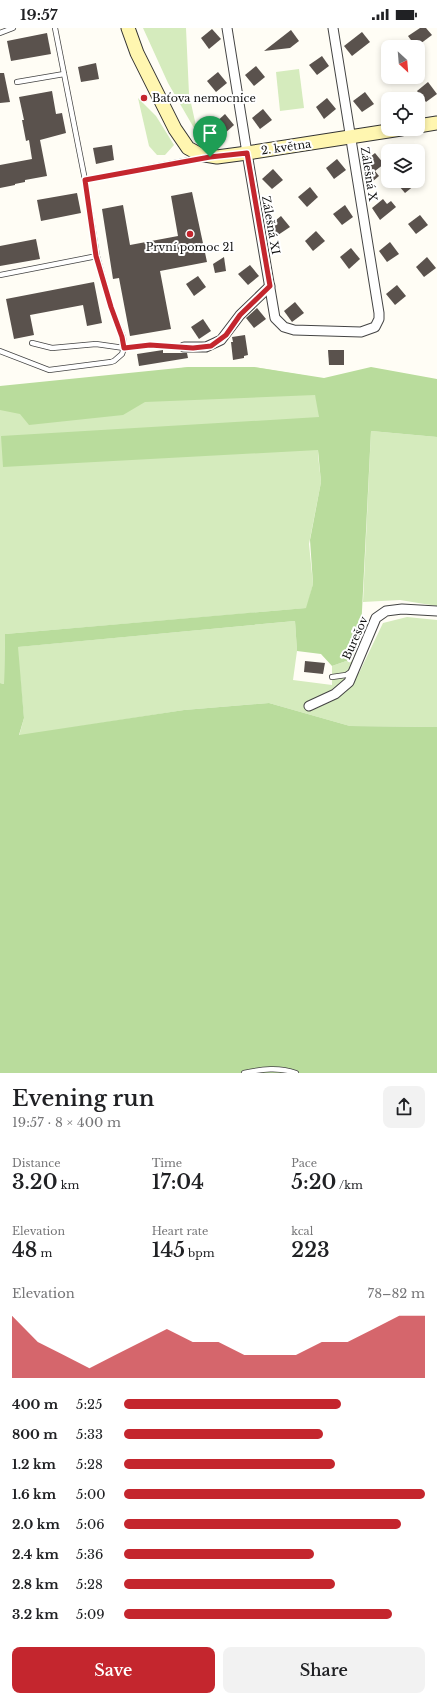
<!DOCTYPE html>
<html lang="en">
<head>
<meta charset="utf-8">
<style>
  body { margin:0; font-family:"Libre Baskerville",serif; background:#f2f2f2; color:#202124; height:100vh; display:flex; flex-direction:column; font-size:15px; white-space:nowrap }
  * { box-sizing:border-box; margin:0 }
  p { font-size:13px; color:#757577 }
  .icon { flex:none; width:22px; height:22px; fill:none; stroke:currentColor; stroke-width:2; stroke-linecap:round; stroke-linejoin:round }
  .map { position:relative; height:1045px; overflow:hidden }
  .side { display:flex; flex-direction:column; background:#fff; flex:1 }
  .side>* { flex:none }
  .needle { width:26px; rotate:154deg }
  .buttons { position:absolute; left:381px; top:12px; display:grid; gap:8px }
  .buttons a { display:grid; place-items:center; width:44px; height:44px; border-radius:8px; background:#fff; box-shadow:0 2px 6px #0003; font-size:20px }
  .pin { position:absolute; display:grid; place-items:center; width:34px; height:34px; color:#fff; margin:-41px -17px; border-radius:50% 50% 50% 0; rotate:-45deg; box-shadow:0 0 4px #0007 }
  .pin .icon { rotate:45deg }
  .round { display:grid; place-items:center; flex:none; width:42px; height:42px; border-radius:8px; background:#f2f2f2 }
  .headline { display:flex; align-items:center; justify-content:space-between; height:68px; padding:0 12px }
  h1 { font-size:22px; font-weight:600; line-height:30px }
  .stats { display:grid; grid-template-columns:repeat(3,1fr); gap:6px; height:68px; padding:4px 12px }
  .stats div { display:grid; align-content:center }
  .stats b { font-size:20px; font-weight:600 }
  .stats small { font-size:11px; font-weight:400 }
  .stats p { font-size:11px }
  .chart { height:112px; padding:8px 12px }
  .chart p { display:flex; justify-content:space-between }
  .chart svg { width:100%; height:72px; margin-top:4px; fill:#c4262e; opacity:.7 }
  .cta { display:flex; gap:8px; margin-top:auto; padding:8px 12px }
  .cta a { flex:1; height:46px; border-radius:8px; background:#c4262e; color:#fff; font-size:16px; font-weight:600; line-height:46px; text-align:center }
  .cta a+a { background:#f2f2f2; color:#202124 }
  ul { padding:0 12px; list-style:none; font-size:13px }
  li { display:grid; grid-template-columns:64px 48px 1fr; align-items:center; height:30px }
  li i { height:10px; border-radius:5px; background:#c4262e }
  .status { display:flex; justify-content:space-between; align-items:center; height:28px; padding:0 20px; background:#fff; direction:ltr }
  .status svg { height:11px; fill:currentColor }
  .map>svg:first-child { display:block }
</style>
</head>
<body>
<div class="status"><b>19:57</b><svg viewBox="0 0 49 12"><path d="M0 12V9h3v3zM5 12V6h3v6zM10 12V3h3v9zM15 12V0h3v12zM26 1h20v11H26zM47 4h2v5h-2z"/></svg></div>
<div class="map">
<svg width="437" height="1045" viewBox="0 0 437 1045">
  <rect width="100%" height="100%" fill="#fffdf5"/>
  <g fill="#d5ebbd">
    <path d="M 143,0 L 186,0 L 189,66 L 198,107 L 168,55 Z"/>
    <path d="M 299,41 L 304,80 L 280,83 L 276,44 Z"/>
    <path d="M 138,70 L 156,88 L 174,117 L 165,127 L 157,127 L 149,118 Z"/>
    <path d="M 188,339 L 254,339 L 308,348 L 316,369 L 319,385 L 318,427 L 321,454 L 309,516 L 313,556 L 307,580 L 5,606 L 4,656 L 0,655 L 0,368 Z"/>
    <path d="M 371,403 L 437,409 L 437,578 L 400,572 L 363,574 Z"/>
    <path d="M 407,589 L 437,592 L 437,699 L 350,698 L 269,675 L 184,682 L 19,708 L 24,690 L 17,619 L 295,593 L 297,623 L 293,652 L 332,657 L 332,638 L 352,631 L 359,645 L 383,595 Z"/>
  </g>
  <path fill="#b9dc9c" d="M 188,339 L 254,339 L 324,350 L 371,339 L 437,351 L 437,409 L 371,403 L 361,603 L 352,631 L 332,638 L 321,626 L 297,623 L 295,593 L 18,619 L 24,690 L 19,707 L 184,682 L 269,675 L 350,698 L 437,699 L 437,1045 L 0,1045 L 0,655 L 4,656 L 5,606 L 306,580 L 313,556 L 310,512 L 321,454 L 318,422 L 3,439 L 1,408 L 319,389 L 315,367 L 145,374 L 123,387 L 29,397 L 20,386 L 0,382 L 0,358 Z"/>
  <g fill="#5a524d">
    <path d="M 420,0 L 426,0 L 432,7 L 416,19 L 408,8 Z"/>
    <path d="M 212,1 L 221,11 L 209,21 L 201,10 Z"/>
    <path d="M 291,2 L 299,13 L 290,20 L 264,23 Z"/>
    <path d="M 362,4 L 370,14 L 352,28 L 344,18 Z"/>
    <path d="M 47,5 L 51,26 L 11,33 L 7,13 Z"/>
    <path d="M 322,28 L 329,38 L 317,47 L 309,37 Z"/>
    <path d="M 96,35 L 99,51 L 81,54 L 78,39 Z"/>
    <path d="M 256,38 L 265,49 L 254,58 L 245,47 Z"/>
    <path d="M 218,44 L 227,55 L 216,64 L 207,53 Z"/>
    <path d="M 0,45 L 4,45 L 10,74 L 0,75 Z"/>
    <path d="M 428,54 L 437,66 L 426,74 L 417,63 Z"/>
    <path d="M 52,63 L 56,86 L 62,85 L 66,105 L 40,112 L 47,148 L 25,152 L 25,154 L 15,156 L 15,157 L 0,160 L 0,137 L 32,131 L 29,112 L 26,113 L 22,92 L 24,92 L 19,69 Z"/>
    <path d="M 365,64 L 374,76 L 362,84 L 353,73 Z"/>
    <path d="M 327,70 L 336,81 L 324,91 L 316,79 Z"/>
    <path d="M 263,81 L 272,92 L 260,101 L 252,90 Z"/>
    <path d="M 225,86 L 234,97 L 223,107 L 214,96 Z"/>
    <path d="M 112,117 L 114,132 L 96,136 L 93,120 Z"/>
    <path d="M 375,125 L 384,136 L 375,143 L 379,148 L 372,154 L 363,142 L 367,138 L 364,134 Z"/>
    <path d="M 337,131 L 346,142 L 334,151 L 326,140 Z"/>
    <path d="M 273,141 L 283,152 L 272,161 L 262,151 Z"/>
    <path d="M 404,153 L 420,153 L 405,165 L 399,158 Z"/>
    <path d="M 310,159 L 318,169 L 307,179 L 298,169 Z"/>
    <path d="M 192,164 L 207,234 L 160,243 L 171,301 L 130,308 L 119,250 L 113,251 L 102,181 L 123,177 L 130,217 L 178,208 L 171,168 Z"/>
    <path d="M 77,165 L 81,185 L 41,193 L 37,172 Z"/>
    <path d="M 383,171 L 387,176 L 391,173 L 396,179 L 380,192 L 372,180 Z"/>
    <path d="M 345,177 L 353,189 L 342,197 L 333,186 Z"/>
    <path d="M 420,187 L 428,197 L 416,206 L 408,196 Z"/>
    <path d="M 281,188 L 290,199 L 278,207 L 270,197 Z"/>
    <path d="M 316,203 L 325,213 L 313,223 L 305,213 Z"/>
    <path d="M 36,211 L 40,231 L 0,238 L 0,218 Z"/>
    <path d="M 390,214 L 399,226 L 387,234 L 379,223 Z"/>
    <path d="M 351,220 L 360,231 L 349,241 L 340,229 Z"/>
    <path d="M 224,229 L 226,243 L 215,245 L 213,236 Z"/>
    <path d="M 427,229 L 436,240 L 424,249 L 416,239 Z"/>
    <path d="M 250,237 L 259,248 L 248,257 L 238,246 Z"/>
    <path d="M 198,248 L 206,259 L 194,268 L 186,256 Z"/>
    <path d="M 94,254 L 102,295 L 87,298 L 83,277 L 30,287 L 34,307 L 14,311 L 6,271 Z"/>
    <path d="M 397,257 L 406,268 L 395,277 L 386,266 Z"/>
    <path d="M 295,274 L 304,285 L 292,294 L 284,283 Z"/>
    <path d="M 257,280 L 266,291 L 254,300 L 246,290 Z"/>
    <path d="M 203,291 L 211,303 L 199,311 L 191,299 Z"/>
    <path d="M 245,307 L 248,327 L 244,328 L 244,330 L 233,332 L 231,314 L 233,314 L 232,309 Z"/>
    <path d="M 163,322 L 163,325 L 187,325 L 188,330 L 139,338 L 137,326 Z"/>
    <path d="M 328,322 L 344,322 L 344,337 L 329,337 Z"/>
    <path d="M 305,633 L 325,635 L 323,646 L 304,644 Z"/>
  </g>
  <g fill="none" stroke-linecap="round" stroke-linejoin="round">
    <g stroke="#444" stroke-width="6">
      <g id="lane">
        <path d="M 0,5 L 13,0"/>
        <path d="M 17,54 L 64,46"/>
        <path d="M 85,152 L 200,130"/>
        <path d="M 0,247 L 97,228"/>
        <path d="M 32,315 L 52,320 L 96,316 L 124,320 L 150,317 L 184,319"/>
        <path d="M 0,323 L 49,342 L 111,334 L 114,333 L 122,326 L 124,320 L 123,309 L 111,279 L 97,228 L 85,152 L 55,0"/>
        <path d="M 332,649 L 346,647 L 352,643"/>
        <path d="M 244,1045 C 262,1041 279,1039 296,1045"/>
      </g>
    </g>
    <g stroke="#444" stroke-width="11">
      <g id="street">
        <path d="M 227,0 L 247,125 L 275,290 L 284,299 L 294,302 L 361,304 L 375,299 L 379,291 L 379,285 L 333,0"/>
        <path d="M 184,319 L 206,319 L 221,312 L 240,287 L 270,258"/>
        <path d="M 309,678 L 335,666 L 349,654 L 376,590 L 386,583 L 402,581 L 437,583"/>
      </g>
    </g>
    <g stroke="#333" stroke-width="15">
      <g id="secondary">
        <path d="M 128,0 L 137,25 L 175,101 L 188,120 L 199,126 L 217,129 L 247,125 L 401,101"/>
        <path d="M 418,98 L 437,95"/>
      </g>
    </g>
    <use href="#lane" stroke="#fff" stroke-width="4.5"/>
    <use href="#street" stroke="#fff" stroke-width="9"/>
    <use href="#secondary" stroke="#fff6b0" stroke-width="13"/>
  </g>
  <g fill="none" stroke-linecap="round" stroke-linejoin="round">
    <g stroke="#fff" stroke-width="8">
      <path id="route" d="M 247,125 L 270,258 L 240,287 L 226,307 L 211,318 L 193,320 L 150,317 L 124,320 L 122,309 L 111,279 L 96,228 L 85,152 L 210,129 Z"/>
    </g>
    <use href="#route" stroke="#c4262e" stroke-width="5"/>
  </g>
  <g fill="#c4262e" stroke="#fff" stroke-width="1.5">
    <circle cx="144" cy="70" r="4"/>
    <circle cx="190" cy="206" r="4"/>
  </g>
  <g text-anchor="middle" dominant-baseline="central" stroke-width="4" stroke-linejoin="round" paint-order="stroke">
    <g font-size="11" fill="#111" stroke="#fff" text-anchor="start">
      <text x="152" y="70">Baťova nemocnice</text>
      <text x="190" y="219" text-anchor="middle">První pomoc 21</text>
    </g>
    <g font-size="11" fill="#111" stroke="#fff">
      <text transform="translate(286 119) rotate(-8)">2. května</text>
      <text transform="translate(369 146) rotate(81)">Zálešná X</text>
      <text transform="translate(271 197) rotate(80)">Zálešná XI</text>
      <text transform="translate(355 610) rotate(-66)">Burešov</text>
    </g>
  </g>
</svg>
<div class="buttons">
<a><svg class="needle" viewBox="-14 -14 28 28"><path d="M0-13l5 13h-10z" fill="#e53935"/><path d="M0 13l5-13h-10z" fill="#757577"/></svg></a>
<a><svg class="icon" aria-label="locate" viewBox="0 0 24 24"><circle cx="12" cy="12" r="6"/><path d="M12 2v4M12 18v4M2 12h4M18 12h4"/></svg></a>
<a><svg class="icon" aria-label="layers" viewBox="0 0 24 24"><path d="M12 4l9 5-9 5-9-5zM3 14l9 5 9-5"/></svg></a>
</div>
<div class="pin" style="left:210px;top:129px;background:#1e9e55"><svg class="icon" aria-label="arrive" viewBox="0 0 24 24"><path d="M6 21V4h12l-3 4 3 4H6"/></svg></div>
</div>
<section class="side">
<div class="headline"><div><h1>Evening run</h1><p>19:57 · 8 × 400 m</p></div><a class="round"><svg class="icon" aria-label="share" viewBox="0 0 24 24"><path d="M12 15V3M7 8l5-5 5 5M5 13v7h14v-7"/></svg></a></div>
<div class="stats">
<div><p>Distance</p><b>3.20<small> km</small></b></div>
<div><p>Time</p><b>17:04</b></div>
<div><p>Pace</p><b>5:20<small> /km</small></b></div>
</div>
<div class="stats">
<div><p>Elevation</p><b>48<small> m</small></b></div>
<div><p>Heart rate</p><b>145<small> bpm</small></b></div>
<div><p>kcal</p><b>223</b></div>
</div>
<div class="chart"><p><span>Elevation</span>78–82 m</p>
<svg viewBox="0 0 160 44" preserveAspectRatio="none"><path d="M0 44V6L10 22L20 30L30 38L40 30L50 22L60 14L70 22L80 22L90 30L100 30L110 30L120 22L130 22L140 14L150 6L160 6V44z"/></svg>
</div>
<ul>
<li><b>400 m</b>5:25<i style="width:72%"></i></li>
<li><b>800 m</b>5:33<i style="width:66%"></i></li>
<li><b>1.2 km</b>5:28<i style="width:70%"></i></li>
<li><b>1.6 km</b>5:00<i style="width:100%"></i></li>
<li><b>2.0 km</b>5:06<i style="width:92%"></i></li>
<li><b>2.4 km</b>5:36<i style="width:63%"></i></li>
<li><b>2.8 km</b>5:28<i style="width:70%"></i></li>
<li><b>3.2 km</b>5:09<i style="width:89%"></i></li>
</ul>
<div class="cta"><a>Save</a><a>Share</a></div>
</section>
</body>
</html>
